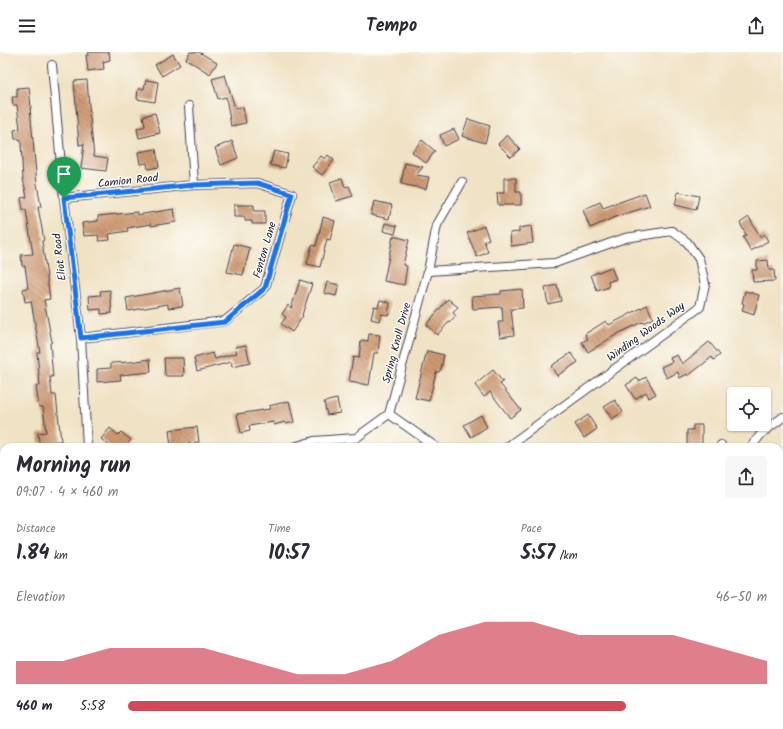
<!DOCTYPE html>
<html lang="en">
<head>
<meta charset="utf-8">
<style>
  body { margin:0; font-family:Kalam,sans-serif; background:#f7f7f7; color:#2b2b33; height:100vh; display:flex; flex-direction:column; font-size:15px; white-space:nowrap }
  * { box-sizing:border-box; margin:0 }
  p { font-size:13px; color:#7c7c81 }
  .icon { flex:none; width:22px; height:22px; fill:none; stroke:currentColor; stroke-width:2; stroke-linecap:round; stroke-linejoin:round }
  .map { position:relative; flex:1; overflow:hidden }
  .details { position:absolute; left:0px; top:391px; width:783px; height:286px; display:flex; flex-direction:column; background:#fff; border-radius:12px 12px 0 0; box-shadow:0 1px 3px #0004 }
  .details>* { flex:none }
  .controls { position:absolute; left:727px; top:335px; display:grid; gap:8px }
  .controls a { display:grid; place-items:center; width:44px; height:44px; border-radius:4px; background:#fff; box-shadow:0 1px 3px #0004; font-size:20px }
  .pin { position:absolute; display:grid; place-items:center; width:34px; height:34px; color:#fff; margin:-41px -17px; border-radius:50% 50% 50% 0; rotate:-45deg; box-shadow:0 0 4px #0007 }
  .pin .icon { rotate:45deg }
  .round { display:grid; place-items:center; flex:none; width:42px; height:42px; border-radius:4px; background:#f7f7f7 }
  .head { display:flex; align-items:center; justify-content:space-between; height:68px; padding:0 16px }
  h1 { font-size:22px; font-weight:700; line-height:30px }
  .figures { display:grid; grid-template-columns:repeat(3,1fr); gap:6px; height:68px; padding:4px 16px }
  .figures div { display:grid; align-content:center }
  .figures b { font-size:20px; font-weight:700 }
  .figures small { font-size:11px; font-weight:400 }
  .figures p { font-size:11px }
  .chart { height:112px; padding:8px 16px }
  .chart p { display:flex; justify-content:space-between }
  .chart svg { width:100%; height:72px; margin-top:4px; fill:#d1495b; opacity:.7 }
  ul { padding:0 16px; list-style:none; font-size:13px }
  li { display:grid; grid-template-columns:64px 48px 1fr; align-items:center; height:30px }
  li i { height:10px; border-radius:5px; background:#d1495b }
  header { display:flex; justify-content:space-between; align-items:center; height:52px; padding:0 16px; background:#fff; font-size:18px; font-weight:700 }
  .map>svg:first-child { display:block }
</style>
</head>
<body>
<header><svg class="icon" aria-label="menu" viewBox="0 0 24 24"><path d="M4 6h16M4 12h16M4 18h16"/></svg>Tempo<svg class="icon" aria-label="share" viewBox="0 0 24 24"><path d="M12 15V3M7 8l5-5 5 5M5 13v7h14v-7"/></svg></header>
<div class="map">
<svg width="783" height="677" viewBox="0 0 783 677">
  <defs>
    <pattern id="building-back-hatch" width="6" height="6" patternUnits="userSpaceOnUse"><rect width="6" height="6" fill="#ce9971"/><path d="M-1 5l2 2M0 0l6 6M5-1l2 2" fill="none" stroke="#a77c5e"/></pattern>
  </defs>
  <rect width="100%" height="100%" fill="#fdfcf7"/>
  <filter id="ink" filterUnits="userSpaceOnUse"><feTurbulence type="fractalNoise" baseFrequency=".025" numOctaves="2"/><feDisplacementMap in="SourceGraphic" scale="8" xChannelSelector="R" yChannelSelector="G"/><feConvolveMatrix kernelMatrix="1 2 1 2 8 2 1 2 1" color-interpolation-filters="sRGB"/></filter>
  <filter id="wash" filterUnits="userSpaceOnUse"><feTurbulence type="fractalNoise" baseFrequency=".012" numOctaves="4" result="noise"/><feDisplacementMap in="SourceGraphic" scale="16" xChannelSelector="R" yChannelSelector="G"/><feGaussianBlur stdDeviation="0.9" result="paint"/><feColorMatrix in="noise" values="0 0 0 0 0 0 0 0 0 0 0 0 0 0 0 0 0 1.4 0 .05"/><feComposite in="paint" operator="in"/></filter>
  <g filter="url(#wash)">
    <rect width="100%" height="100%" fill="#f0e2c4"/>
    <g id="blocks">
      <g fill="url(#building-back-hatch)">
        <path d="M 88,0 L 109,0 L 110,8 L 103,10 L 104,17 L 88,19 L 86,3 L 89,3 Z"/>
        <path d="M 190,0 L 199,0 L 217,11 L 210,22 L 186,7 Z"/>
        <path d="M 173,2 L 180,13 L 162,24 L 155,13 Z"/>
        <path d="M 225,23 L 235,56 L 243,55 L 246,71 L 231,74 L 226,45 L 218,47 L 212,27 Z"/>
        <path d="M 87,28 L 90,66 L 94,104 L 108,106 L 106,119 L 81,116 L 84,92 L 79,93 L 74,29 Z"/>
        <path d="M 146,28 L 158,30 L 155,50 L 137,47 L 138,37 L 144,37 Z"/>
        <path d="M 29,35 L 31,56 L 30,56 L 37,132 L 41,155 L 38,155 L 44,188 L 42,189 L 50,247 L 44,248 L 52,290 L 50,291 L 53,325 L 50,325 L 52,343 L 56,343 L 61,389 L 39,391 L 38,381 L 46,380 L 43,355 L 39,355 L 36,334 L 40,334 L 37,300 L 40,300 L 31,249 L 25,250 L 23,237 L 28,236 L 25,214 L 22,214 L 21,203 L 33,202 L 26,158 L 23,158 L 21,146 L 27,145 L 23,127 L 21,92 L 20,87 L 15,87 L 14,78 L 20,77 L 17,53 L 13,53 L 12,45 L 17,45 L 17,36 Z"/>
        <path d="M 155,61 L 160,81 L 139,86 L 137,77 L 145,74 L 143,64 Z"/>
        <path d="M 468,67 L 490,74 L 485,91 L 462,84 Z"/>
        <path d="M 454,77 L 459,87 L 444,94 L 440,83 Z"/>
        <path d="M 507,83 L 520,97 L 511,105 L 498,92 Z"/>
        <path d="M 422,88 L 435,99 L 426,111 L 412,100 Z"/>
        <path d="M 232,89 L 238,106 L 221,113 L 215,96 Z"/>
        <path d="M 156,97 L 159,115 L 148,117 L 147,111 L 140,112 L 138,100 Z"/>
        <path d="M 274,99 L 288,102 L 285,116 L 270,113 Z"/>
        <path d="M 328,103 L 334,108 L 322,123 L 312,115 L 321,104 L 325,107 Z"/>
        <path d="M 405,111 L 423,115 L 416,123 L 429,125 L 426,137 L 401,132 Z"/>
        <path d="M 342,126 L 345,135 L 349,134 L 353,144 L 336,149 L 330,130 Z"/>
        <path d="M 504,126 L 516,126 L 516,140 L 521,140 L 521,153 L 498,153 L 497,141 L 504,141 Z"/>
        <path d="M 678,140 L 699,144 L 696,158 L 675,153 Z"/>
        <path d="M 645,141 L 650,154 L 618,164 L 590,176 L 583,158 L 600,150 L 603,156 Z"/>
        <path d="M 374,149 L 392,153 L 389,167 L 371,163 Z"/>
        <path d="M 234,153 L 254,153 L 254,159 L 265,159 L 265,172 L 252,172 L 252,169 L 245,169 L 245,165 L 234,165 Z"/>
        <path d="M 174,157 L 176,170 L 151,174 L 151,172 L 127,176 L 128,179 L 109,182 L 110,188 L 99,189 L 98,183 L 84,184 L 82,171 L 98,169 L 98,164 L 137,160 L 137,163 Z"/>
        <path d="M 323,165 L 335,169 L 330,188 L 327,187 L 320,215 L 307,212 L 312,193 L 316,194 Z"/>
        <path d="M 749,165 L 760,185 L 764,182 L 768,189 L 751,199 L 743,185 L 746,183 L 740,171 Z"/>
        <path d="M 385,171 L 397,174 L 395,182 L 383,179 Z"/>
        <path d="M 484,174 L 489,187 L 484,189 L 488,200 L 477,205 L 467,181 Z"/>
        <path d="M 531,174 L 533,191 L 511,194 L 510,181 L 519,180 L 519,176 Z"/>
        <path d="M 393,184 L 409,188 L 403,213 L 407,214 L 404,233 L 384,229 Z"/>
        <path d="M 234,192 L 250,196 L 243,223 L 227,220 Z"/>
        <path d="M 768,208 L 769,218 L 774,218 L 775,229 L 753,230 L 752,218 L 757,218 L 757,209 Z"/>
        <path d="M 611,215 L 616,227 L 608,230 L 609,235 L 597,239 L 591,223 Z"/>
        <path d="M 300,228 L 312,232 L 302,263 L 303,264 L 292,280 L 281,272 L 286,265 L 282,262 L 288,253 L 291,256 Z"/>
        <path d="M 327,230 L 339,233 L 336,244 L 324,241 Z"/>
        <path d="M 557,233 L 561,249 L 548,252 L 545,236 Z"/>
        <path d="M 180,236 L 183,254 L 168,256 L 168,252 L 128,259 L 126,246 Z"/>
        <path d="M 522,237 L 523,256 L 511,257 L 514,283 L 500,285 L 498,270 L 503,270 L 502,255 L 473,257 L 472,244 L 501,242 L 501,239 Z"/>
        <path d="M 110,238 L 112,261 L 101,262 L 101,257 L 90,258 L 89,244 L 101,243 L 100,239 Z"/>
        <path d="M 745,239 L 759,243 L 754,263 L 742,259 L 744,252 L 742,251 Z"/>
        <path d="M 448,247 L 458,255 L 453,261 L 456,264 L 450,271 L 449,270 L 437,283 L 426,273 Z"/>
        <path d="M 380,248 L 390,251 L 388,263 L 381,262 L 379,269 L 371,267 L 374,254 L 378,255 Z"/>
        <path d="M 647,253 L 653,266 L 643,271 L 642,270 L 619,281 L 588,300 L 582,290 L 588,287 L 585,282 L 606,269 L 609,273 Z"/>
        <path d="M 369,282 L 380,283 L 378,301 L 374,301 L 369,333 L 349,330 L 353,305 L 359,306 L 361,288 L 368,289 Z"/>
        <path d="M 709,290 L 720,303 L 714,308 L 712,305 L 688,324 L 687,322 L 680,326 L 678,320 L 667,326 L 661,315 L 672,310 L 670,306 L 677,303 L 682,312 Z"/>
        <path d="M 246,293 L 250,311 L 232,315 L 231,310 L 197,319 L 194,306 L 213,301 L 215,307 L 237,301 L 235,295 Z"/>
        <path d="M 427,299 L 444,303 L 441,317 L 439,320 L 436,320 L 429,349 L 415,346 Z"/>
        <path d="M 571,301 L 578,310 L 557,324 L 551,314 Z"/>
        <path d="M 164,306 L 183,306 L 184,324 L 165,324 Z"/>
        <path d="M 150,307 L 151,320 L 120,323 L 121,328 L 97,330 L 97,317 L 111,316 L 111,311 L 130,310 Z"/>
        <path d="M 493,318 L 503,330 L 500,332 L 521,358 L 510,366 L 490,340 L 484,345 L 475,333 Z"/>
        <path d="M 646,325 L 656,342 L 649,346 L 646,340 L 635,347 L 626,333 L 637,326 L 639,329 Z"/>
        <path d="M 337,347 L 340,361 L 327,363 L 324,350 Z"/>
        <path d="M 615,348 L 623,360 L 612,367 L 604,355 Z"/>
        <path d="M 289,349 L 294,370 L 286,372 L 285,370 L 274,373 L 273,370 L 249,374 L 250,379 L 241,381 L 237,362 L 270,357 L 269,354 Z"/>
        <path d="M 481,363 L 487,375 L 471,385 L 464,373 Z"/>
        <path d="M 588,363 L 597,377 L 584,386 L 575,372 Z"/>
        <path d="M 693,373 L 702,373 L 702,395 L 687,395 L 687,378 L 693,378 Z"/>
        <path d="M 197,375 L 199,390 L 189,391 L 189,393 L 171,395 L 169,378 Z"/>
        <path d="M 110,376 L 118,383 L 121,380 L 131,388 L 125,395 L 111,395 L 101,387 Z"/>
      </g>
    </g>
  </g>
  <g filter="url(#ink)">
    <use href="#blocks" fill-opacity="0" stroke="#413f50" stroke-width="1"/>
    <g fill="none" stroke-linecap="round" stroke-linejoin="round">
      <g stroke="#413f50" stroke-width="10">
        <g id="minor">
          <path d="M 52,13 L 64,146 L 81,286 L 87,395"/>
          <path d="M 189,54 L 194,133"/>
          <path d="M 64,146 L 194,133 L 257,131 L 292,142 L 265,236 L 225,269 L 81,286"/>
          <path d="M 428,219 L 555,211 L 625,186 L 672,179 L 687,190 L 699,207 L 705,232 L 700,255 L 507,395"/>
          <path d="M 389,362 L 436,395"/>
          <path d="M 721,393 L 722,395"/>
          <path d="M 294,395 L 314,389 L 356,386 L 389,362 L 428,219 L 437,173 L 462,130"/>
          <path d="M 751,395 L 762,381 L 783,365"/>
          <path d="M 779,407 L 783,406"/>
          <path d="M 0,573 L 4,572"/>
          <path d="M 0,645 L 4,677"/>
          <path d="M 779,656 L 783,656"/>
          <path d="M 676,677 L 676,673"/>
        </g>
      </g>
      <use href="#minor" stroke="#fff" stroke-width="8"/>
    </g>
  </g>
  <g fill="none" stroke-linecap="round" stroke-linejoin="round" filter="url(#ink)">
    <g stroke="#fff" stroke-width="8">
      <path id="route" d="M 257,131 L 292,142 L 265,236 L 225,270 L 81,286 L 64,146 L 194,133 Z"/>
    </g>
    <use href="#route" stroke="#1a73e8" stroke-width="5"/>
  </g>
  <g text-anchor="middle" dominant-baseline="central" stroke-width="3" stroke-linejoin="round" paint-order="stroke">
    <g font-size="11" fill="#22223b" stroke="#fdfcf7">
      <text transform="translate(128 129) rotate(-6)">Camion Road</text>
      <text transform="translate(265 198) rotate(-74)">Fenton Lane</text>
      <text transform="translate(60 205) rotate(-97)">Eliot Road</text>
      <text transform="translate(646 280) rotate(-36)">Winding Woods Way</text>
      <text transform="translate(397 291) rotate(-75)">Spring Knoll Drive</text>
    </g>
  </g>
</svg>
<div class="controls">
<a><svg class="icon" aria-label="locate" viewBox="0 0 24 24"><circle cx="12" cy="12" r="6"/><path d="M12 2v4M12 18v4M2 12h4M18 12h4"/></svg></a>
</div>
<div class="pin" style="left:64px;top:146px;background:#1e9e55"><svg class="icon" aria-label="arrive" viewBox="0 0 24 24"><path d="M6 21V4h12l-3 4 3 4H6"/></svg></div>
<section class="details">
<div class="head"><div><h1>Morning run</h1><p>09:07 · 4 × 460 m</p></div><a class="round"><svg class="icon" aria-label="share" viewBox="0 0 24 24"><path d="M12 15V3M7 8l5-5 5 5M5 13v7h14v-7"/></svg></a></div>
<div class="figures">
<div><p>Distance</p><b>1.84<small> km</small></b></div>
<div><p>Time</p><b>10:57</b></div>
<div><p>Pace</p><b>5:57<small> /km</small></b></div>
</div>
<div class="chart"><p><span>Elevation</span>46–50 m</p>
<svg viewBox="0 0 160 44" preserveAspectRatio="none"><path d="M0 44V30L10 30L20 22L30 22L40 22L50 30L60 38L70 38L80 30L90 14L100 6L110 6L120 14L130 14L140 14L150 22L160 30V44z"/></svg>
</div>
<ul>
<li><b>460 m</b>5:58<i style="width:78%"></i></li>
</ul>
</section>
</div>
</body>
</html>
